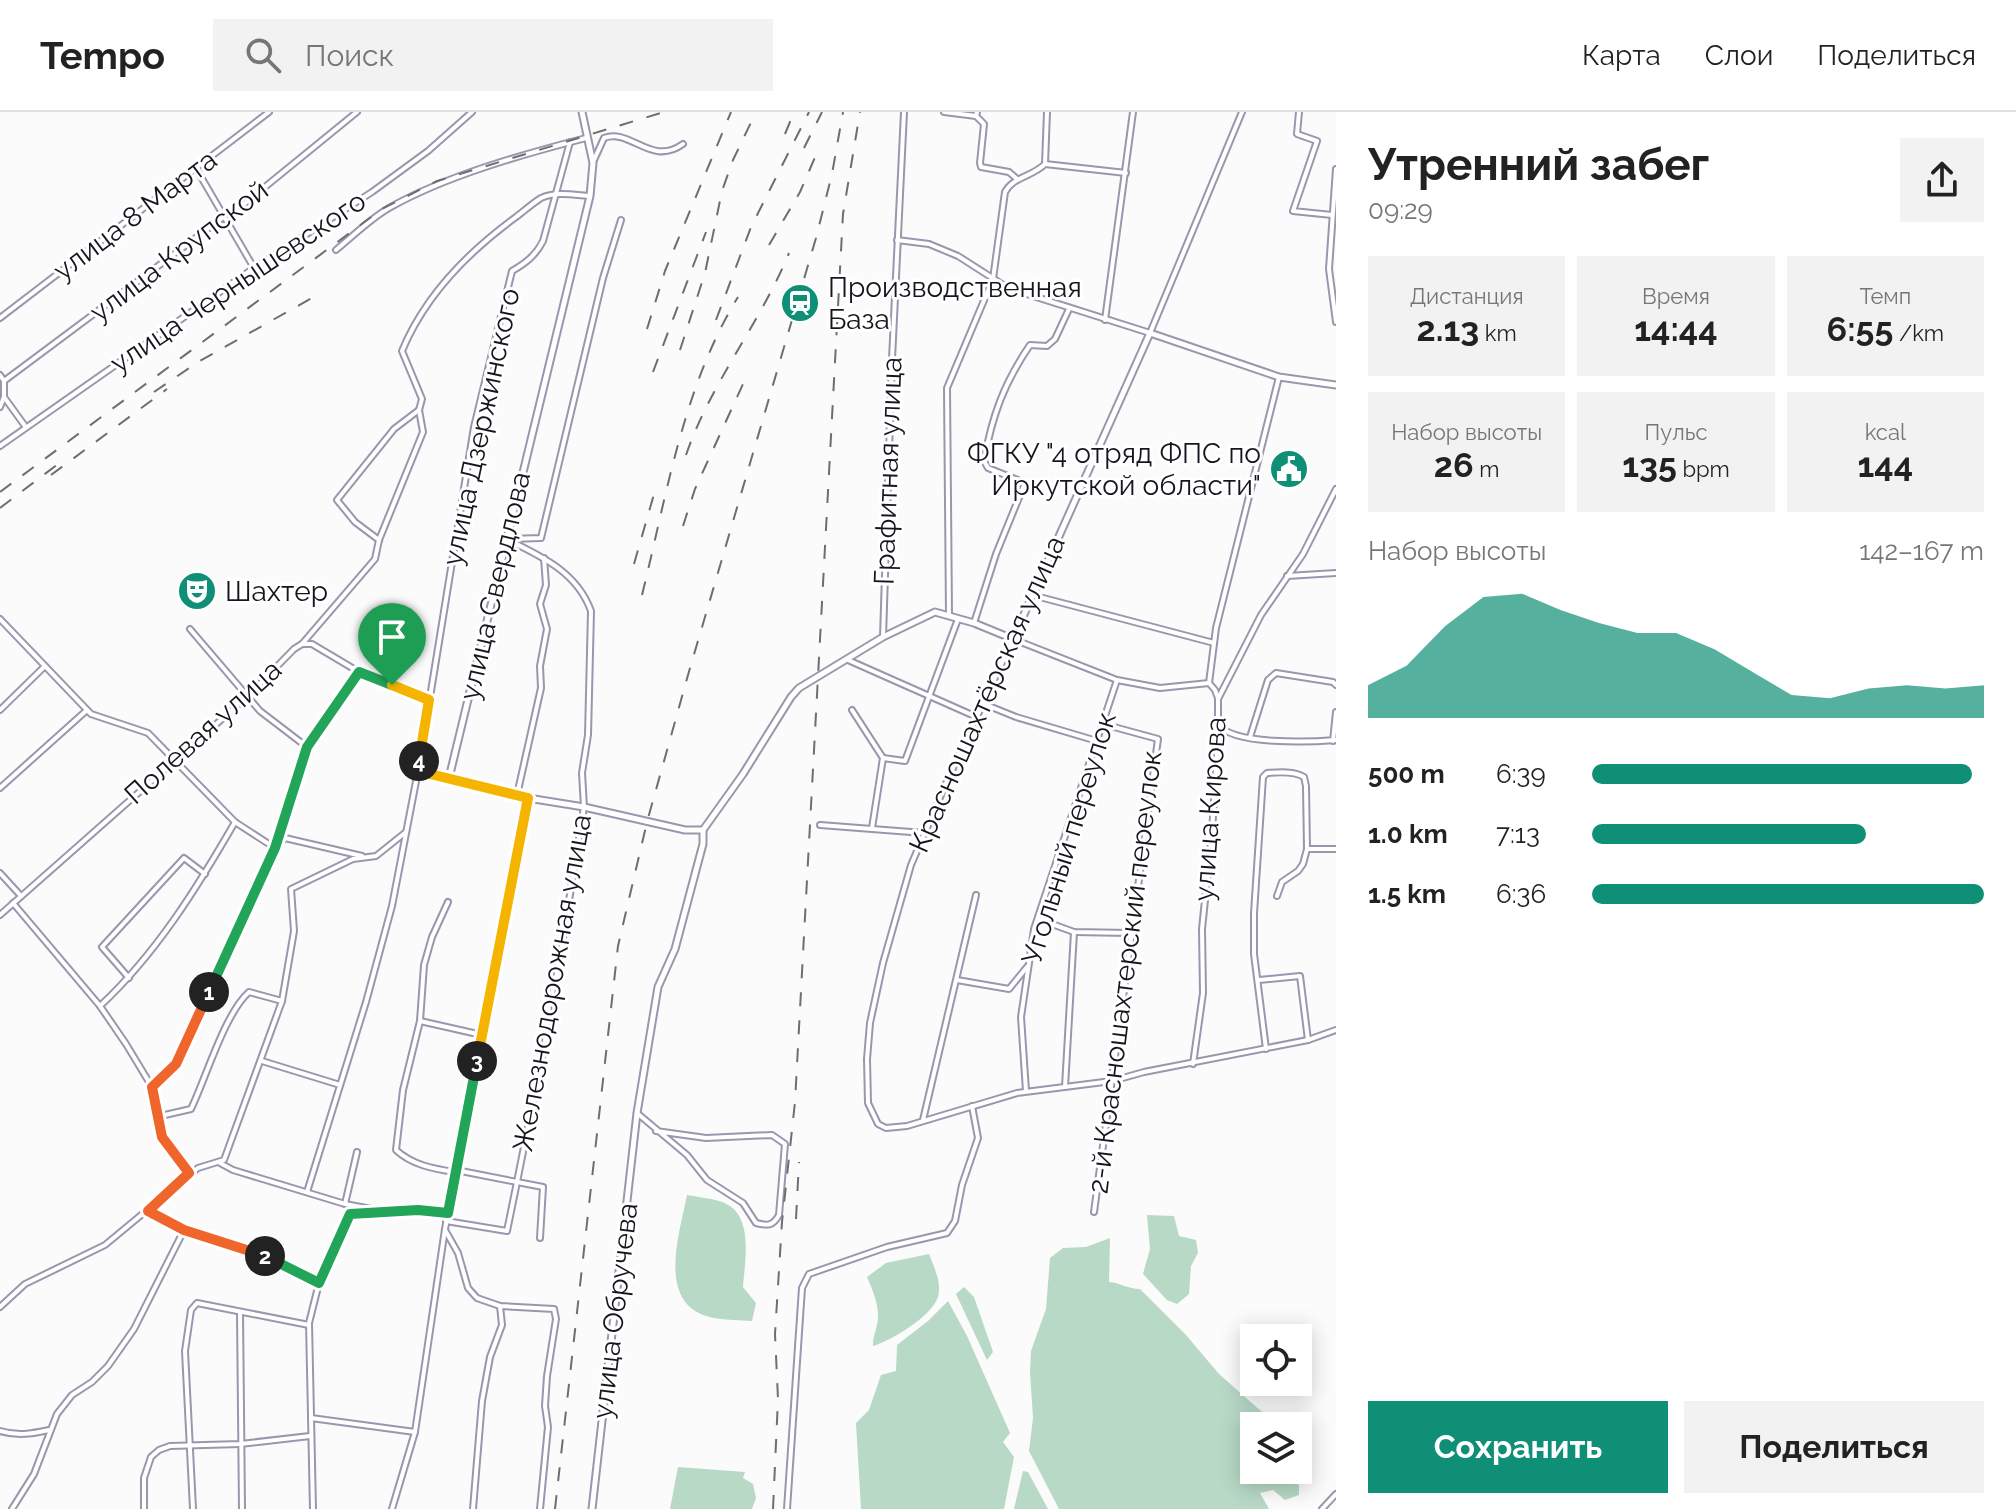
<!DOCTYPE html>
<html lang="ru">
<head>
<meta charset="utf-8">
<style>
  body { margin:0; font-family:Raleway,sans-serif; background:#f2f2f2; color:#222; height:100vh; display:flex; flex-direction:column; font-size:30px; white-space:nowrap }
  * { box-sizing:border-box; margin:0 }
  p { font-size:26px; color:#767676 }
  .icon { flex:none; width:44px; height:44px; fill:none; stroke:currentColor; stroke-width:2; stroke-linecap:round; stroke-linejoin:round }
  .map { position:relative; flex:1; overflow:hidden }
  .panel { display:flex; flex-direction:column; background:#fff; width:680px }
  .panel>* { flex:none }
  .fabs { position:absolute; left:1240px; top:1212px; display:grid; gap:16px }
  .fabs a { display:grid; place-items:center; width:72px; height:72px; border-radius:0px; background:#fff; box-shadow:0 4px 20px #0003; font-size:40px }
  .pin { position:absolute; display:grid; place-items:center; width:68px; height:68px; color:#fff; margin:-82px -34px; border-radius:50% 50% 50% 0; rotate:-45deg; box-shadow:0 0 8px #0007 }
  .pin .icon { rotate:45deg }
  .km { position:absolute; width:40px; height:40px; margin:-20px; border-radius:50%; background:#222; color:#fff; font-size:22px; line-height:40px; text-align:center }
  .round { display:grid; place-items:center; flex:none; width:84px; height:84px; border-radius:0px; background:#f2f2f2 }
  .summary { display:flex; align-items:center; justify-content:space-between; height:136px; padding:0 32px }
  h1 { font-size:44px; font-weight:700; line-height:60px }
  .figures { display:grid; grid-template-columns:repeat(3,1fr); gap:12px; height:136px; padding:8px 32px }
  .figures div { display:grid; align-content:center; border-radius:0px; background:#f2f2f2; text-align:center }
  .figures b { font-size:34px; font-weight:700 }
  .figures small { font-size:22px; font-weight:400 }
  .figures p { font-size:22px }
  .chart { height:224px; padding:16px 32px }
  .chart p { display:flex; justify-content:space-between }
  .chart svg { width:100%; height:144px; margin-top:8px; fill:#0e8f76; opacity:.7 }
  .cta { display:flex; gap:16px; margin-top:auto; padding:16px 32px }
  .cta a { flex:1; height:92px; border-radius:0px; background:#0e8f76; color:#fff; font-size:32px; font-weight:700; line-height:92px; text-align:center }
  .cta a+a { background:#f2f2f2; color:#222 }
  ul { padding:0 32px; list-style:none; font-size:26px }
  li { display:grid; grid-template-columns:128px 96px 1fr; align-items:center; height:60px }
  li i { height:20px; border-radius:10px; background:#0e8f76 }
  header { display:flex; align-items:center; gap:48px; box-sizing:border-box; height:112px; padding:0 40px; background:#fff; border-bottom:2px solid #e0e0e0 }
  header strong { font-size:38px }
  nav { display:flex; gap:44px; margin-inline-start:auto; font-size:28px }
  .search { width:560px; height:72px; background:#f2f2f2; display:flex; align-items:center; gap:20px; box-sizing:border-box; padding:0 28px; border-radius:0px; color:#767676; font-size:30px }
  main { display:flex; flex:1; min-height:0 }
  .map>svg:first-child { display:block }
</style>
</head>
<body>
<header>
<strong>Tempo</strong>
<div class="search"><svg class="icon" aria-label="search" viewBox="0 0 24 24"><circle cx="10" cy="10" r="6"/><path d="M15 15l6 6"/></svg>Поиск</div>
<nav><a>Карта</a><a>Слои</a><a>Поделиться</a></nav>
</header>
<main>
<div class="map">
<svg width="1336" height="1397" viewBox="0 0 1336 1397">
  <rect width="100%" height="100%" fill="#fbfbfb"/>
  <g fill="#b7d9c6">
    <path d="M 687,1083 C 697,1085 709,1086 719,1089 C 755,1099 745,1146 743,1175 L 756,1191 L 752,1209 C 740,1208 726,1208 714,1206 C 655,1195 679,1124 687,1083 Z"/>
    <path d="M 1147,1103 L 1174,1104 L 1179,1124 L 1196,1128 L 1198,1141 L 1191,1154 L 1189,1182 L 1177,1192 L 1167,1188 L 1143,1162 L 1150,1137 Z"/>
    <path d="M 1110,1126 L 1109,1170 C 1121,1171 1128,1177 1140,1177 L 1186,1223 L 1219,1262 L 1278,1314 L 1254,1314 L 1254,1358 L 1286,1358 L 1287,1365 L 1299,1373 L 1299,1383 L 1285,1388 L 1273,1378 L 1260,1381 L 1269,1397 L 1059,1397 L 1029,1339 L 1033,1306 L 1030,1260 L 1031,1239 L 1046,1197 L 1050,1146 L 1063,1136 L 1086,1135 Z"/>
    <path d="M 929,1142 C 934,1155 942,1171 938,1185 C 931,1205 892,1228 873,1234 C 873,1225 875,1222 877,1213 C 881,1197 873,1179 867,1165 L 886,1151 Z"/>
    <path d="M 964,1175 L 974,1185 L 993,1240 L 987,1248 L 956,1182 Z"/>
    <path d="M 948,1189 L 967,1224 L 1010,1321 L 1003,1330 L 1014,1345 L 1004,1397 L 861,1397 L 856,1311 L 869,1298 L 881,1263 L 896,1259 L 897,1233 L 928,1209 Z"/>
    <path d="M 678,1355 L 745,1360 L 743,1366 L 753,1372 L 756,1386 L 752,1397 L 670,1397 Z"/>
    <path d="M 1023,1359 L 1028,1360 L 1048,1397 L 1014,1397 Z"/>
  </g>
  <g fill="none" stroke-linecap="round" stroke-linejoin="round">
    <g stroke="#9997ad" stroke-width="8">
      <g id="minor">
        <path d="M 944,0 L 976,4"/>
        <path d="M 977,0 L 976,4 L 984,12 L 980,51 L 981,55 L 1009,60 L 1017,67"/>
        <path d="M 1299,0 L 1297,22 L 1317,29 L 1293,99 L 1332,103"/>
        <path d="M 594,48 L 604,26 C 631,16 651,55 683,32"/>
        <path d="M 1045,52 L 1126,61"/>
        <path d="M 1336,57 L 1329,157 L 1336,210"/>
        <path d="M 197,58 L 254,156"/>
        <path d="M 897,128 L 929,132 L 958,144 L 1008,176 L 1150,221 L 1242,0"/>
        <path d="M 336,138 C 353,124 370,107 389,96 C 445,64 524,42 586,26"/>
        <path d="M 0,206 L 269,0"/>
        <path d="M 1105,208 L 1133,0"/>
        <path d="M 0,263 L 4,269 L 225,104 L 233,101 L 357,0"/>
        <path d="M 4,269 L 4,285 L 25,314"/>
        <path d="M 0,295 L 4,285"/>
        <path d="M 0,334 L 254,156 L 372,80 L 428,39 L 472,0"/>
        <path d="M 506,427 C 541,444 577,460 591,499 L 588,623 L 582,661 L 584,695 L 558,857 L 549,893 L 545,929 L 517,1070 L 543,1075 L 540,1126"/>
        <path d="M 509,427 L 541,426 L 603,166 L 621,108"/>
        <path d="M 379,428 L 355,410 L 337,388 L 394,317 L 419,298"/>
        <path d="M 1287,464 L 1336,461"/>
        <path d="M 1032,483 L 1214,531"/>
        <path d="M 949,503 L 947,276 L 993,167 L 1005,80 C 1014,64 1032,65 1045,52 L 1047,0"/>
        <path d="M 0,507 L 91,602 L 148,621 L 235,710 L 275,736 L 285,726 L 362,744"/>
        <path d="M 974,511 L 996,442 L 1025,371 L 988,356 L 984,349 C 992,304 1004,271 1030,233 L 1047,234 L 1055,227 L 1069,197"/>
        <path d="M 190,517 L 260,599 L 307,635"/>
        <path d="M 883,525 L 892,247 L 904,0"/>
        <path d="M 302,532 L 375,447 L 379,428 L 423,320 L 419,298 L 422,287 L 402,239 C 425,183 468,140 516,105 C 524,99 533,91 541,86 C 556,79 575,83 590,84"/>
        <path d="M 848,548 L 979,606"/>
        <path d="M 1209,571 L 1160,576 L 1117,568 L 1013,527 L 947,669 L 911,753 L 883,851 L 870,911 L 867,947 L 868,991 L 878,1012 L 886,1016 L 907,1014 L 1017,981 L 1112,969 L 1144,960 L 1308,928 L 1336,918"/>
        <path d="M 1209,571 L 1216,516 L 1279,265"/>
        <path d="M 1209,571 L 1215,578 L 1218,586"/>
        <path d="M 984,592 L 1016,605 L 1097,629"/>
        <path d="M 0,598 L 45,554"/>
        <path d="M 852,598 L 883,646 L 872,716"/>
        <path d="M 1219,613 C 1233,633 1311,630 1336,628"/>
        <path d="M 1250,625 L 1268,568 L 1276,561 L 1333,570 L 1336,573"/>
        <path d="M 1333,629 L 1336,600"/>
        <path d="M 883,646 L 905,649 L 958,507"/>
        <path d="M 418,659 L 449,666"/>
        <path d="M 0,676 L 87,598"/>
        <path d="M 517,683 L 541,576 L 540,554 L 547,517 L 540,492 L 546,473 L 544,446"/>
        <path d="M 820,713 L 924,721"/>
        <path d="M 1307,737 L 1336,737"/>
        <path d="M 0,761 L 21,784"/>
        <path d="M 448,790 L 432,825 L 424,853 L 420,909 L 403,978 L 396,1038 C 412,1053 434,1057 455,1060"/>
        <path d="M 13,791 L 100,894 L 126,932 L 152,975 L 156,1005 L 162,1025 L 189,1061"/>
        <path d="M 0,803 L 248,584 L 294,537 L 302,532 L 312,532 L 359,560 L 429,588"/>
        <path d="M 1038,807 L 1074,820 L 1130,821"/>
        <path d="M 129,866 L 102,835 L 184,746 L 205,762"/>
        <path d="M 957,868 L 1009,877 L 1027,855"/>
        <path d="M 1259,868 L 1300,864 L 1308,928"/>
        <path d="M 100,894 C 156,842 197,776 235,710"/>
        <path d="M 420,909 L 482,923"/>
        <path d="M 1266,937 L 1254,842 L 1254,801 L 1263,665 L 1267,661 C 1279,660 1295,659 1304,665 L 1306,674 L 1307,737 L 1303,752 L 1298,759 L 1282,770 L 1277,784"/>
        <path d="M 262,949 L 340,973"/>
        <path d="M 1193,952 L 1203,881 L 1202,817 L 1212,720 L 1218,625 L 1218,587 L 1261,503 L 1303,442 L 1336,377"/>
        <path d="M 152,975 L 176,952 L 275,736 L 307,635 L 359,560"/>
        <path d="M 1065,975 L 1074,820"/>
        <path d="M 1026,979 L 1021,905 L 1034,817 L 1117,568"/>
        <path d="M 637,1001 L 687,1043 L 707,1068 L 743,1091 L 756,1111 C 768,1114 773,1114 779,1103 L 785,1032 L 772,1023 L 706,1026 L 656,1019"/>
        <path d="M 156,1005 L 191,997 C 206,966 225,901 249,880 L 282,889"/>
        <path d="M 923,1008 L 976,783"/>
        <path d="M 220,1051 L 233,1058 L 345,1092 L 382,1099"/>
        <path d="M 307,1080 L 366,890 L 392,794 L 418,659 L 474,315 L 512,159 C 526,151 536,143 543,129 L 570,30"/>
        <path d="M 345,1092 L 357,1040"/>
        <path d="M 149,1100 L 184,1118 L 270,1146 L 319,1171"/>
        <path d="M 1094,1100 L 1158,627 L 1103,612"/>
        <path d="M 446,1109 L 507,1119 L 517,1070 L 456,1058"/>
        <path d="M 445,1118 L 458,1141 L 468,1176 L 477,1186 L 500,1194 L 554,1197 L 556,1207 L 547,1264 L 545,1294 L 548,1315 L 540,1397"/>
        <path d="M 0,1195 L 25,1172 L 105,1133 L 198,1056 L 224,1048 L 282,889 L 294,819 L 291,777 L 353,747 L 376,744 L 406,720"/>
        <path d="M 240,1200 L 242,1397"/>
        <path d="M 311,1306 L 415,1320"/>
        <path d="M 0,1319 C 17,1324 31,1322 49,1318"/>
        <path d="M 12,1397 L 34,1362 L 57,1302 L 72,1283 L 92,1270 L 108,1254 L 134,1217 L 184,1118"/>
        <path d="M 144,1397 L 144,1366 L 151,1345 L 159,1338 L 170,1334 L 240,1332 L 310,1324"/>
        <path d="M 193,1397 L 185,1239 L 191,1198 L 197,1191 L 309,1213"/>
        <path d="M 313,1397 L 309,1211 L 319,1171 L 346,1105 L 354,1102 L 418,1098 L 448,1101"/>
        <path d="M 392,1397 L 415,1320 L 445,1117 L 528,686"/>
        <path d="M 473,1397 L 482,1289 L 490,1245 L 502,1213 L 500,1194"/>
        <path d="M 787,1397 L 802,1176 L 809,1162 L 887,1135 L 947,1121 L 955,1109 L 962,1073 L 978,1026 L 972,994"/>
        <path d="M 1322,1397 L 1336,1382"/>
      </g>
    </g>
    <g stroke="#9997ad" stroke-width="9">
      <g id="tertiary">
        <path d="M 582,0 L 593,51 L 590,84 L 449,666 L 528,686 L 584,695 L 685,718 L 703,718"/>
        <path d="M 592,1397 L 637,1001 L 658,875 L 675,837 L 703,732 L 703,718 L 743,662 L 791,585 L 799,576 L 883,525 L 935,500 L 974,511 L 1013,527 L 1150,221 L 1279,265 L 1336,273"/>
      </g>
    </g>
    <use href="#minor" stroke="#fff" stroke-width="4"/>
    <use href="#tertiary" stroke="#fff" stroke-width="5"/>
    <g stroke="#6e6d72" stroke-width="2" stroke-dasharray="14 14" stroke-linecap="butt">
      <path d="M 785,22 L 794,0"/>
      <path d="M 804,36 L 822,0"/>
      <path d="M 769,133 L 800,80 L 816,43"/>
      <path d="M 716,208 L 751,115 L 809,0"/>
      <path d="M 647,217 L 665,159 L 731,0"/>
      <path d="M 680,238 L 705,161 L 722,79 L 733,48 L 756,0"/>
      <path d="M 653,260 L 706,120"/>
      <path d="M 154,280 L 198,250 L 319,182"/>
      <path d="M 686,343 C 711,270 760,212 789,141"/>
      <path d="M 51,363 L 167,277"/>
      <path d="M 0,380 L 382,97 L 437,69 L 664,0"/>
      <path d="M 0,396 L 58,352"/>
      <path d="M 683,414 L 695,377 L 743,272"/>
      <path d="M 634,452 L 656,375"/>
      <path d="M 642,483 C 667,382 683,275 738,185"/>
      <path d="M 796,1107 L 799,1050"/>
      <path d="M 555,1397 L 618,834 L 647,710 L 688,563 L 816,126 L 832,62 L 843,0"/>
      <path d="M 773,1397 L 778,1287 L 775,1222 L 782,1110 L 795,990 L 843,102 L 860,0"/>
    </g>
  </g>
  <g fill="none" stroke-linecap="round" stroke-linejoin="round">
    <g stroke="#fff" stroke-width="16">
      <path id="split-1" d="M 209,880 L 275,736 L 307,635 L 359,560 L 392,573"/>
    </g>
    <g stroke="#fff" stroke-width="16">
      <path id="split-2" d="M 209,880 L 176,952 L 152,975 L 162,1025 L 189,1061 L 148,1099 L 184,1118 L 265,1144"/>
    </g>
    <g stroke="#fff" stroke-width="16">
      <path id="split-3" d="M 265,1144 L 319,1171 L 350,1102 L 418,1098 L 448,1101 L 477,949"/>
    </g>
    <g stroke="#fff" stroke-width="16">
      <path id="split-4" d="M 419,649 L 418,659 L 528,686 L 477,949"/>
    </g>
    <g stroke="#fff" stroke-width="16">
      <path id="split-5" d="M 392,573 L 429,588 L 419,649"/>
    </g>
    <use href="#split-1" stroke="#22a559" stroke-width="10"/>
    <use href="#split-2" stroke="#f0652b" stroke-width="10"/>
    <use href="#split-3" stroke="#22a559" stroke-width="10"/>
    <use href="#split-4" stroke="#f5b400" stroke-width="10"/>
    <use href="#split-5" stroke="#f5b400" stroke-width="10"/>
  </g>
  <defs>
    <g id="station-disc" transform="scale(2)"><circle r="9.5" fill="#0e8f76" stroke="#fff"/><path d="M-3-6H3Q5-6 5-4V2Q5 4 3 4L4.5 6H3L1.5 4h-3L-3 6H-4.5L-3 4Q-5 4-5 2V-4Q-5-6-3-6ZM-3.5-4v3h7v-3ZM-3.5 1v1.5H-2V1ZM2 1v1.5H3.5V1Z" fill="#fff"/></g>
    <g id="civic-disc" transform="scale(2)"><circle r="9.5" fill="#0e8f76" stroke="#fff"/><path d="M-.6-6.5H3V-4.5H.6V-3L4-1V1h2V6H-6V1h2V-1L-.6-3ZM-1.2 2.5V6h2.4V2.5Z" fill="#fff"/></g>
    <g id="theatre-disc" transform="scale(2)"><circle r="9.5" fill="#0e8f76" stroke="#fff"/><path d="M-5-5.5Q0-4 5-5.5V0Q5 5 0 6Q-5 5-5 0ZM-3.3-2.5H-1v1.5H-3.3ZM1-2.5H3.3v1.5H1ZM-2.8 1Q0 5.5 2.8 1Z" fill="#fff"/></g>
  </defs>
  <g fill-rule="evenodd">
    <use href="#station-disc" x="800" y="191"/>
    <use href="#civic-disc" x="1289" y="357"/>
    <use href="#theatre-disc" x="197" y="479"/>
  </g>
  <g text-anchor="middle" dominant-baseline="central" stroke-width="6" stroke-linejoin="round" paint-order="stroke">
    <g font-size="28" fill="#16151d" stroke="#fff">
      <text transform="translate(135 103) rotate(-37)">улица 8 Марта</text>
      <text transform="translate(179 139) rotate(-37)">улица Крупской</text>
      <text transform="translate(238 170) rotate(-34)">улица Чернышевского</text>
      <text transform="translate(481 315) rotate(-78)">улица Дзержинского</text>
      <text transform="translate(888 359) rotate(-88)">Графитная улица</text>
      <text transform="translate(495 474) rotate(-77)">улица Свердлова</text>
      <text transform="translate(987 582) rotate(-66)">Красношахтёрская улица</text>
      <text transform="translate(203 620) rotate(-42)">Полевая улица</text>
      <text transform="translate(1210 697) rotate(-86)">улица Кирова</text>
      <text transform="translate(1069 726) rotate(-73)">Угольный переулок</text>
      <text transform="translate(1125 860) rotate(-83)">2-й Красношахтерский переулок</text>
      <text transform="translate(552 871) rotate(-80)">Железнодорожная улица</text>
      <text transform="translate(615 1199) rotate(-83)">улица Обручева</text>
    </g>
    <g font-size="28" fill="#16151d" stroke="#fff" text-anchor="start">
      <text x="828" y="175">Производственная<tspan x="828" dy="32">База</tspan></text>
      <text x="1261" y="341" text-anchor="end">ФГКУ "4 отряд ФПС по<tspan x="1261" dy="32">Иркутской области"</tspan></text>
      <text x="225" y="479">Шахтер</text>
    </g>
  </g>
</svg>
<div class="fabs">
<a><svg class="icon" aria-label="locate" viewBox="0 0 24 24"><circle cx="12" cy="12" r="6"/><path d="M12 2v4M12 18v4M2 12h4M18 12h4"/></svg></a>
<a><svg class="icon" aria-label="layers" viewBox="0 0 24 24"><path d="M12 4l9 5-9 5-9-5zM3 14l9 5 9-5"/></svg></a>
</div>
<div class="pin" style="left:392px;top:573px;background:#1e9e55"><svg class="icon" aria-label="arrive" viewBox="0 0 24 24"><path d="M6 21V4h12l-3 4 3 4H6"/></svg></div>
<b class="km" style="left:209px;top:880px">1</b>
<b class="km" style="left:265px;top:1144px">2</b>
<b class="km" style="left:477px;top:949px">3</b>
<b class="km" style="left:419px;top:649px">4</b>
</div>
<section class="panel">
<div class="summary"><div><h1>Утренний забег</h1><p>09:29</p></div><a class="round"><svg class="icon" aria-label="share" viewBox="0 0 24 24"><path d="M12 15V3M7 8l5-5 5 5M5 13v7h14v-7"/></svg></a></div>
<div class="figures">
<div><p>Дистанция</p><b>2.13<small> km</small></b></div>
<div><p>Время</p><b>14:44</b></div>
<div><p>Темп</p><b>6:55<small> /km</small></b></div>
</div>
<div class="figures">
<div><p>Набор высоты</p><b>26<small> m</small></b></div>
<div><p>Пульс</p><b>135<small> bpm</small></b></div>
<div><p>kcal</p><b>144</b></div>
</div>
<div class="chart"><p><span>Набор высоты</span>142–167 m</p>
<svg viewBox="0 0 160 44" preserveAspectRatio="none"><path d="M0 44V34L10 28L20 16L30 7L40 6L50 11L60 15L70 18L80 18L90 23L100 30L110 37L120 38L130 35L140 34L150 35L160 34V44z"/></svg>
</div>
<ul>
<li><b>500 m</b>6:39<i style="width:97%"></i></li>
<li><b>1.0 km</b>7:13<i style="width:70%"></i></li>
<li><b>1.5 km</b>6:36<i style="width:100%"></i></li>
</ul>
<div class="cta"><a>Сохранить</a><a>Поделиться</a></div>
</section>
</main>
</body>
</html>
